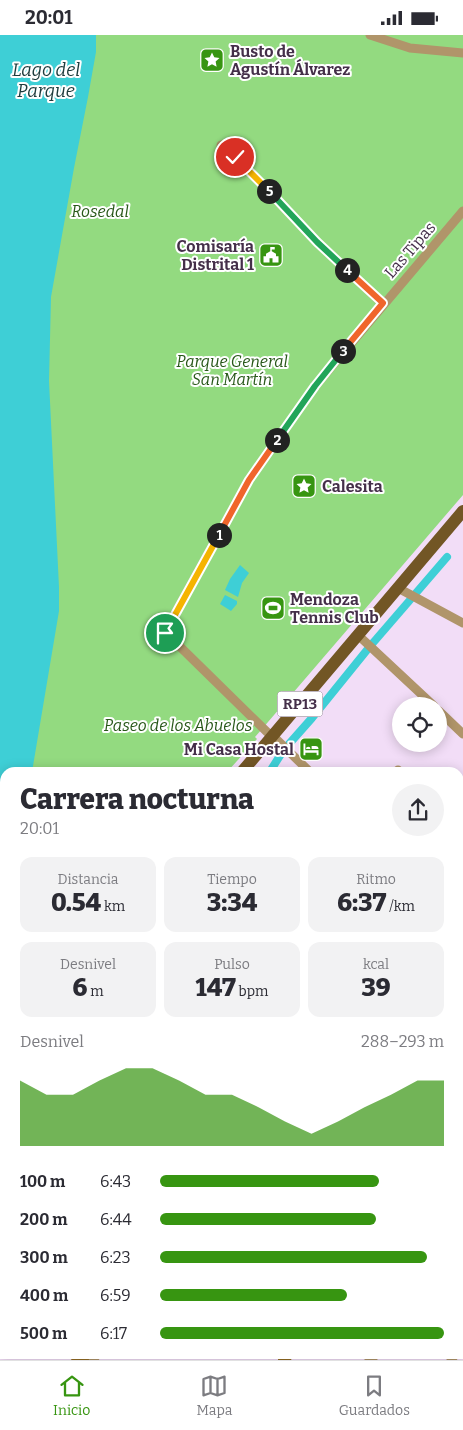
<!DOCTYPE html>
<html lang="es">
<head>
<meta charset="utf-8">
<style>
  body { margin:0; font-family:Bitter,serif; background:#f2f2f3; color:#2b2b33; height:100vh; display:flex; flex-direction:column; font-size:19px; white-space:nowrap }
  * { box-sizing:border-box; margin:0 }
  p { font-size:16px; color:#7c7c81 }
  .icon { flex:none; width:28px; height:28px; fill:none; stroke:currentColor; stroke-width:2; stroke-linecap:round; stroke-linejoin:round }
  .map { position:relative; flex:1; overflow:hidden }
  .side { position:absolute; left:0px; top:732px; width:464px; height:592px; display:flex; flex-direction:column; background:#fff; border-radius:15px 15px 0 0; box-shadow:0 2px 12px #0003 }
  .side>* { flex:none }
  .controls { position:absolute; left:392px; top:662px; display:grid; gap:10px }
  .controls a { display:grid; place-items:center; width:55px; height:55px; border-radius:50%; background:#fff; box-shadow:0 2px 12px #0003; font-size:25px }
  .pin { position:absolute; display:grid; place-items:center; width:42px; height:42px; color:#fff; margin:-21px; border:2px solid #fff; border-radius:50%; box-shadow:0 1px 5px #0007 }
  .km { position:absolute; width:25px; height:25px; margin:-12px; border-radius:50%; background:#222; color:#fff; font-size:14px; line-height:25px; text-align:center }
  .round { display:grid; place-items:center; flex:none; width:52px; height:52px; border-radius:26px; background:#f2f2f3 }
  .overview { display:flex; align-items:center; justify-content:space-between; height:85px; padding:0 20px }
  h1 { font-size:28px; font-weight:800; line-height:38px }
  .figures { display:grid; grid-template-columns:repeat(3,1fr); gap:8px; height:85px; padding:5px 20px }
  .figures div { display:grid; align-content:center; border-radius:12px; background:#f2f2f3; text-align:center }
  .figures b { font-size:25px; font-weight:800 }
  .figures small { font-size:14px; font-weight:400 }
  .figures p { font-size:14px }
  .chart { height:140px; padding:10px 20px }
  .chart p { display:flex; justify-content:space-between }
  .chart svg { width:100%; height:90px; margin-top:5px; fill:#379511; opacity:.7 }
  ul { padding:0 20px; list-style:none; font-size:16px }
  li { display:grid; grid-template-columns:80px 60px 1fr; align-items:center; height:38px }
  li i { height:12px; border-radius:6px; background:#379511 }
  .status { display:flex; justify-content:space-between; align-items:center; height:35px; padding:0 25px; background:#fff; direction:ltr }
  .status svg { height:14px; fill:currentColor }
  .tabs { display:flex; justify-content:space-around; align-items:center; height:70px; border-top:1px solid #e1e1e2; background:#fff; font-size:14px; color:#7c7c81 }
  .tabs a { display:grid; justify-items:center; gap:2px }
  .tabs .on { color:#379511 }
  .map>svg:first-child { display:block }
</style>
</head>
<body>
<div class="status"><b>20:01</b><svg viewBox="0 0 49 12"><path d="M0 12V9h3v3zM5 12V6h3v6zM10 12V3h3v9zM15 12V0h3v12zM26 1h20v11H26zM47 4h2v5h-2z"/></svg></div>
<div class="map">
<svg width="463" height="1325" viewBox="0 0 463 1325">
  <rect width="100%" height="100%" fill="#f2ddf7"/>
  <g fill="#93da80">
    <path d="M 0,0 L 463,0 L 463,460 L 262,694 L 255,702 L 257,704 L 227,737 L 5,738 L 5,999 L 0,1005 Z"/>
    <path d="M 463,1102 L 463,1165 L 459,1171 L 459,1107 Z"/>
  </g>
  <g fill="#3ecfd6">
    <path d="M 0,0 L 96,0 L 96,17 L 88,62 L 74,133 L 51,262 L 49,346 L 59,552 L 59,576 L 32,737 L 5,738 L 5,810 L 0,817 Z"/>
    <path d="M 240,530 L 249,538 L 242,548 L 238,562 L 225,555 L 230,544 Z"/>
    <path d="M 225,560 L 237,566 L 237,569 L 231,576 L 220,569 Z"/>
  </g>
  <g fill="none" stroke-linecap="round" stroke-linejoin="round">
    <g stroke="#3ecfd6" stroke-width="8">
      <path d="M 416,558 L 447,522"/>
      <path d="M 372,609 L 410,565"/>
      <path d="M 289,709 L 312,683 L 367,615"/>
      <path d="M 269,738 L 281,719"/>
      <path d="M 0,1136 L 5,1129"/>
    </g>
    <g stroke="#b0956a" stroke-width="9">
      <path d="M 370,0 L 410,13 L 463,18"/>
      <path d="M 221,110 L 246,133 L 317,207 L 383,269"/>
      <path d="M 398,553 L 463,588"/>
      <path d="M 359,601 L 434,671"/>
      <path d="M 439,676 L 463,699"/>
      <path d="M 311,738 L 273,701 L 267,697 L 165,597 L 249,445 L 315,351 L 463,176"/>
      <path d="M 395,738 L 398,735"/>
      <path d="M 459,824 L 463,819"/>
      <path d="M 459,877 L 463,881"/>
      <path d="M 0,1088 L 5,1092"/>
      <path d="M 459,1202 L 463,1204"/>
      <path d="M 0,1235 L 5,1229"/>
      <path d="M 459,1314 L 463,1308"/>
      <path d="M 366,1320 L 373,1325"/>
      <path d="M 93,1325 L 97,1320"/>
      <path d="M 451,1325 L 455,1320"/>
    </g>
    <g stroke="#956d24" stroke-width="12">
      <path d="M 459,1035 L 463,1038"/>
      <path d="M 459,1090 L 463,1085"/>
      <path d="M 0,1273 L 5,1276"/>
      <path d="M 75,1320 L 83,1325"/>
      <path d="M 284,1325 L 287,1320"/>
    </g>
    <g stroke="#725625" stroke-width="12">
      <path d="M 241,738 L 463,476"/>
      <path d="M 0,1021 L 5,1015"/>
    </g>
  </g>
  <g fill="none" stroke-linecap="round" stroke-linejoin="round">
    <g stroke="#fff" stroke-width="10">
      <path id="split-1" d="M 165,598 L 219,500"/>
    </g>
    <g stroke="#fff" stroke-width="10">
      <path id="split-2" d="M 219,500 L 249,445 L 277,405"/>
    </g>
    <g stroke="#fff" stroke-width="10">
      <path id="split-3" d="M 277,405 L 315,351 L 343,316"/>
    </g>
    <g stroke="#fff" stroke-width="10">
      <path id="split-4" d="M 343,316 L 383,268 L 347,235"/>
    </g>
    <g stroke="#fff" stroke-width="10">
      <path id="split-5" d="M 269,156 L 317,207 L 347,235"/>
    </g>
    <g stroke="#fff" stroke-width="10">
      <path id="split-6" d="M 235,122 L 269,156"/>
    </g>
    <use href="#split-1" stroke="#f5b400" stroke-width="6"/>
    <use href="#split-2" stroke="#f0652b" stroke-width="6"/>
    <use href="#split-3" stroke="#22a559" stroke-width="6"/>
    <use href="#split-4" stroke="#f0652b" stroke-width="6"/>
    <use href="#split-5" stroke="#22a559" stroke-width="6"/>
    <use href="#split-6" stroke="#f5b400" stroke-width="6"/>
  </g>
  <defs>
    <g id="sight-square" transform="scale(1.25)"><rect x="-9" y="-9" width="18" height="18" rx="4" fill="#379511" stroke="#fff"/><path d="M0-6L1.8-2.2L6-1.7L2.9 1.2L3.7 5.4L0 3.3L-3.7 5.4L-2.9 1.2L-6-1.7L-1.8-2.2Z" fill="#fff"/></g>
    <g id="civic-square" transform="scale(1.25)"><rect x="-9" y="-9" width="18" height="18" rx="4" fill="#379511" stroke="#fff"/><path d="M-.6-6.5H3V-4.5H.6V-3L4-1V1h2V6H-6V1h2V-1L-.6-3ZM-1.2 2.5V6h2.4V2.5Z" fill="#fff"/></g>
    <g id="stadium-square" transform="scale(1.25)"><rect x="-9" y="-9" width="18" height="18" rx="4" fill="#379511" stroke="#fff"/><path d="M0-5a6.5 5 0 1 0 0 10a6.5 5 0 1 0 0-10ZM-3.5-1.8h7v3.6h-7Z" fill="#fff"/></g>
    <g id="hotel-square" transform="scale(1.25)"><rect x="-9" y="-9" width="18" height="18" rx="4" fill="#379511" stroke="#fff"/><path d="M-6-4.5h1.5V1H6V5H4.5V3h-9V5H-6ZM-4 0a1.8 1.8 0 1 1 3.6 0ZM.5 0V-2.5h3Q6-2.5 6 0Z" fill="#fff"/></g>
  </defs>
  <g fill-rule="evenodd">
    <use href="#sight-square" x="212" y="25"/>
    <use href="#civic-square" x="271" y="220"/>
    <use href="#sight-square" x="304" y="451"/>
    <use href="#stadium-square" x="273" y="573"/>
    <use href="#hotel-square" x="311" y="714"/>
  </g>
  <g text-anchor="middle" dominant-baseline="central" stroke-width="4" stroke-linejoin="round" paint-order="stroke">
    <rect fill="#fff" stroke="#7c6d80" stroke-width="1" x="277.5" y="656.5" width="45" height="25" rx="4"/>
    <g font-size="15" font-weight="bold" fill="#442f49">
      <text x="300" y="669">RP13</text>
    </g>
    <g font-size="16" font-weight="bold" fill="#442f49" stroke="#fff" text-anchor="start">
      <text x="230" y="16">Busto de<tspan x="230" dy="18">Agustín Álvarez</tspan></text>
      <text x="254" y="211" text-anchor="end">Comisaría<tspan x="254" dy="18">Distrital 1</tspan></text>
      <text x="322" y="451">Calesita</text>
      <text x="290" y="564">Mendoza<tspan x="290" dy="18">Tennis Club</tspan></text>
      <text x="294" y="714" text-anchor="end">Mi Casa Hostal</text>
    </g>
    <g font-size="16" font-style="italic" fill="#285819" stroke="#fff">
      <text x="100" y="176">Rosedal</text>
      <text x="232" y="326">Parque General<tspan x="232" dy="18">San Martín</tspan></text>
      <text x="178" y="690">Paseo de los Abuelos</text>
    </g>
    <g font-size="16" fill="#442f49" stroke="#fff">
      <text transform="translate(410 215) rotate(-49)">Las Tipas</text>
    </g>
    <g font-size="18" font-style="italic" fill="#1d3b3c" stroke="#fff">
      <text x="46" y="35">Lago del<tspan x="46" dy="21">Parque</tspan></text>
    </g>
  </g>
</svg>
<div class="controls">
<a><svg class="icon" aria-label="locate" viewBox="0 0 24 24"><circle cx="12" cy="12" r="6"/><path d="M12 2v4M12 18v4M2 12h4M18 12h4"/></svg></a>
</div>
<div class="pin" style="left:165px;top:598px;background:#1e9e55"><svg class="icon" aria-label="arrive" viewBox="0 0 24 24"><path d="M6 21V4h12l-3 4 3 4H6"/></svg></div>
<div class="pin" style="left:235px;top:122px;background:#d93025"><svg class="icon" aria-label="check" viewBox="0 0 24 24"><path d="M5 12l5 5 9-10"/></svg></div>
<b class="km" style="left:219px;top:500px">1</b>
<b class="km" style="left:277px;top:405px">2</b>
<b class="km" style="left:343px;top:316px">3</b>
<b class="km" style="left:347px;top:235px">4</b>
<b class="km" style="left:269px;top:156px">5</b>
<section class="side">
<div class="overview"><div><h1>Carrera nocturna</h1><p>20:01</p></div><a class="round"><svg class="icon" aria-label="share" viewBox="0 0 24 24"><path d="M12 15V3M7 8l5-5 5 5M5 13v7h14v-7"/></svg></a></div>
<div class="figures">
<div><p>Distancia</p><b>0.54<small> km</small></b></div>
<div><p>Tiempo</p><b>3:34</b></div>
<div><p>Ritmo</p><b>6:37<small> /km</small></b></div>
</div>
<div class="figures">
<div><p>Desnivel</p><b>6<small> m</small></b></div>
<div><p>Pulso</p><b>147<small> bpm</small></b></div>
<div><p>kcal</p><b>39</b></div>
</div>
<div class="chart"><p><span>Desnivel</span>288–293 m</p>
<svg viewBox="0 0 160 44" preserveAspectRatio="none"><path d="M0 44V12L10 19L20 19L30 12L40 6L50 6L60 12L70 19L80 19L90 25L100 32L110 38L120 32L130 25L140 19L150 12L160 12V44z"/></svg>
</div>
<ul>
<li><b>100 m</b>6:43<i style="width:77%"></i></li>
<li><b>200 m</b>6:44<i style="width:76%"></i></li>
<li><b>300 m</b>6:23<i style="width:94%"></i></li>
<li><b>400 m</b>6:59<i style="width:66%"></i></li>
<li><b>500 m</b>6:17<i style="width:100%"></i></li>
</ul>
</section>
</div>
<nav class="tabs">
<a class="on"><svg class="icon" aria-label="home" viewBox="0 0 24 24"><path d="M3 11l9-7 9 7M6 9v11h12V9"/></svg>Inicio</a>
<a><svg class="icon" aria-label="map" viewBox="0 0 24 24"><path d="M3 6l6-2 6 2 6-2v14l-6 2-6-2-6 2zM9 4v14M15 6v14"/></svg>Mapa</a>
<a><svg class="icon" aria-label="saved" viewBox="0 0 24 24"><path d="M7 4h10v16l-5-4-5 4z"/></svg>Guardados</a>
</nav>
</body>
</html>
